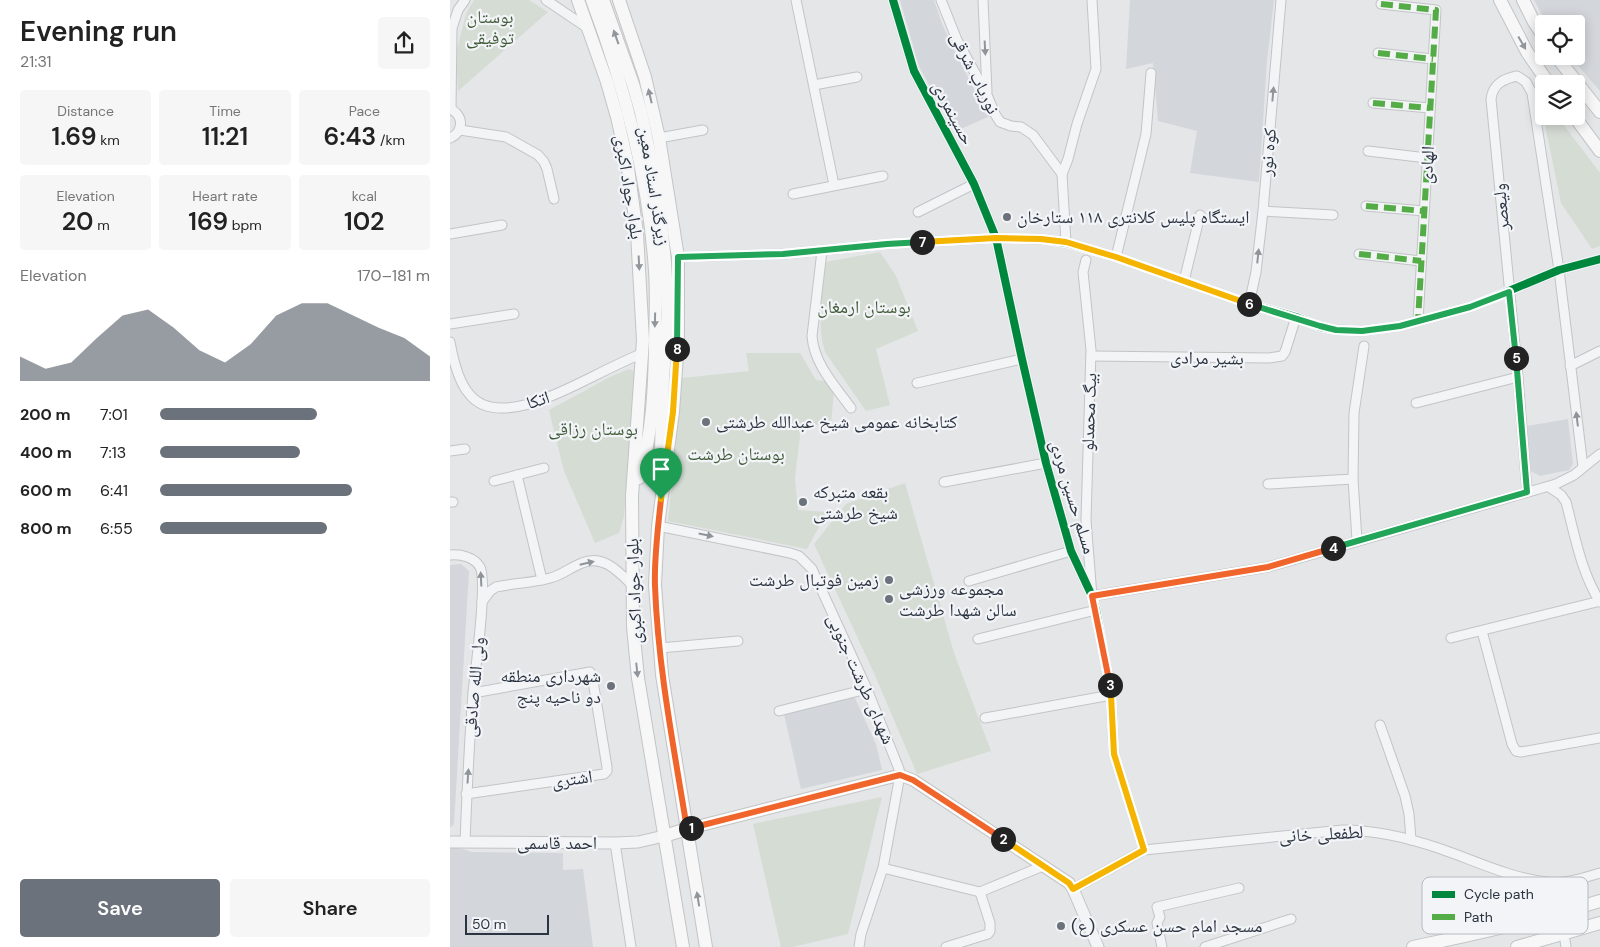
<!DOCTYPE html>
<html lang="en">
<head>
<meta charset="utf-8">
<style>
  body { margin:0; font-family:"DM Sans","Noto Naskh Arabic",sans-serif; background:#f6f6f6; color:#222; height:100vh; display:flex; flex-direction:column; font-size:19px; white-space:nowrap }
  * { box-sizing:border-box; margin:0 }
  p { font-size:16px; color:#767676 }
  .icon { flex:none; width:28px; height:28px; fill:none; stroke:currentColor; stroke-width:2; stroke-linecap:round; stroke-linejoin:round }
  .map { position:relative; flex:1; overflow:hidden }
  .sheet { display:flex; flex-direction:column; background:#fff; width:450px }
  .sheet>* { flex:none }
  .controls { position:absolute; left:1085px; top:15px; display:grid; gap:10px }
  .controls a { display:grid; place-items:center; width:50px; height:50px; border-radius:5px; background:#fff; box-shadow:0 2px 12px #0003; font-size:25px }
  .scale { position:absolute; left:15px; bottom:12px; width:84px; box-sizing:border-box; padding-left:5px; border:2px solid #2b3441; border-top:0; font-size:14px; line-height:18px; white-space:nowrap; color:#2b3441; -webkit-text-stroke:4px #f2f4f7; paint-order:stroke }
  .pin { position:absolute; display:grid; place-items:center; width:42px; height:42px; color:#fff; margin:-51px -21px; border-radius:50% 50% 50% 0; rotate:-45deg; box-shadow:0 0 5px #0007 }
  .pin .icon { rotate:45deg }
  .km { position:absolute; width:25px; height:25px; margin:-12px; border-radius:50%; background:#222; color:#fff; font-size:14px; line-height:25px; text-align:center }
  .round { display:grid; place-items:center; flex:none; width:52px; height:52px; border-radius:5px; background:#f6f6f6 }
  .head { display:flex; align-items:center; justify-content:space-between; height:85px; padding:0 20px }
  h1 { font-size:28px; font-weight:600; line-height:38px }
  .metrics { display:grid; grid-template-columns:repeat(3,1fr); gap:8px; height:85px; padding:5px 20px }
  .metrics div { display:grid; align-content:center; border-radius:5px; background:#f6f6f6; text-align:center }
  .metrics b { font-size:25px; font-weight:600 }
  .metrics small { font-size:14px; font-weight:400 }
  .metrics p { font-size:14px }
  .chart { height:140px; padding:10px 20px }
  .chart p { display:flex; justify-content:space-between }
  .chart svg { width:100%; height:90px; margin-top:5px; fill:#6c727b; opacity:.7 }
  .primary-button { display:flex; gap:10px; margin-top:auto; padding:10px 20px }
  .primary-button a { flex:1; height:58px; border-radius:5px; background:#6c727b; color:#fff; font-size:20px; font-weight:600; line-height:58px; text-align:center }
  .primary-button a+a { background:#f6f6f6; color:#222 }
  ul { padding:0 20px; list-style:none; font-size:16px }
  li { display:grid; grid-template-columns:80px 60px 1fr; align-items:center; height:38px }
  li i { height:12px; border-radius:6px; background:#6c727b }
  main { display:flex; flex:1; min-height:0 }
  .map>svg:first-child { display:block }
</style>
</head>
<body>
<main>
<section class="sheet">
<div class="head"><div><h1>Evening run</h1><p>21:31</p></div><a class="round"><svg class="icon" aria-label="share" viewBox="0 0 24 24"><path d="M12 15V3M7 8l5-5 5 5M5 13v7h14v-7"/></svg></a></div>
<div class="metrics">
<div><p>Distance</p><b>1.69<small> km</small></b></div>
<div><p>Time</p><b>11:21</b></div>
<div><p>Pace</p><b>6:43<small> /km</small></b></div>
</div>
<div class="metrics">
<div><p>Elevation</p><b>20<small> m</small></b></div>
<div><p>Heart rate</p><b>169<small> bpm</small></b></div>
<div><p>kcal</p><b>102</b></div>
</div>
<div class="chart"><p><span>Elevation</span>170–181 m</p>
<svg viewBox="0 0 160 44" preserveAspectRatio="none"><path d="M0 44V32L10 38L20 35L30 23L40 12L50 9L60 18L70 29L80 35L90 26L100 12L110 6L120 6L130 12L140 18L150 23L160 32V44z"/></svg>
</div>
<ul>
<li><b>200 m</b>7:01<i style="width:58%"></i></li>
<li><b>400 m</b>7:13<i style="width:52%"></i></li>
<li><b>600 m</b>6:41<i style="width:71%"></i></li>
<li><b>800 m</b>6:55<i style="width:62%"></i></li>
</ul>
<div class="primary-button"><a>Save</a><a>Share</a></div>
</section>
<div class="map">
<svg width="1150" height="947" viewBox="0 0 1150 947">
  <rect width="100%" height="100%" fill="#e4e6e8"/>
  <g fill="#d3d6db">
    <path d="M 450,0 L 484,0 L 492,24 L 535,112 L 540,116 L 504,132 L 469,66 Z"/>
    <path d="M 680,0 L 824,0 L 817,61 L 809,182 L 740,173 L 747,131 L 708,121 L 703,63 L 676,69 Z"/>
    <path d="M 1084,0 L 1150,0 L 1150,91 L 1120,56 L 1126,56 L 1126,24 L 1097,24 Z"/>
    <path d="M 1118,419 L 1123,464 L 1119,470 L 1090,476 L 1081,471 L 1077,426 Z"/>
    <path d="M 11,564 L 19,571 L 4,824 L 0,828 L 0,565 Z"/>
    <path d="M 404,696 L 426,744 L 432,770 L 351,789 L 334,714 Z"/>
    <path d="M 0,847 L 6,847 L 22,852 L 113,853 L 113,870 L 133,869 L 143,947 L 0,947 Z"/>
  </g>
  <g fill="#d5dcd4">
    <path d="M 24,0 L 79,0 L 98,12 L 8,91 L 6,53 L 16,14 Z"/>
    <path d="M 1088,91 L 1094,99 L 1094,116 L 1107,116 L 1150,173 L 1150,246 L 1142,249 L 1111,203 Z"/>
    <path d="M 430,252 L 446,276 L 468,331 L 426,349 L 440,405 L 416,411 L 375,352 C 366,323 373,291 376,262 Z"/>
    <path d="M 296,353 L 350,353 L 366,380 L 385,382 L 381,423 L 351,427 L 345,478 L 348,510 L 377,512 L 357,549 L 218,521 L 232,378 L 299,371 Z"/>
    <path d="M 179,369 L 185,371 L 174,516 L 169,533 L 145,543 L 114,471 L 99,410 L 160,377 Z"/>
    <path d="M 455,483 L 504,653 L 541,751 L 467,774 L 424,673 L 364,544 L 396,504 Z"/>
    <path d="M 432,797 L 398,934 L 342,947 L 331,947 L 303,824 Z"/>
  </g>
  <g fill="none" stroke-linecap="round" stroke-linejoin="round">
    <g stroke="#c2c4c6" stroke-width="11">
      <g id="minor">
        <path d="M 96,0 L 139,29"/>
        <path d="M 346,0 L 384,185"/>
        <path d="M 443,0 L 464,71 L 524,184 L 546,238 L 572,359 L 596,463 L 621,551 L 642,596 L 646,610 L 661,695 L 664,754 L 694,850"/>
        <path d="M 491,0 L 507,40 L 537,95 L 545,114 L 550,122 L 561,126 L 571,127 L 583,135 L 612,174"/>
        <path d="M 533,0 L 537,92"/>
        <path d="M 931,4 L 986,10 L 968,321"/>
        <path d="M 928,53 L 983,59"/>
        <path d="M 364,85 L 407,77"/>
        <path d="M 923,103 L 980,108"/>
        <path d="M 0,109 C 14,115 14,132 0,138"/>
        <path d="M 1,109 L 2,28 L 8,10 L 15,0"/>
        <path d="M 10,130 L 56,137 L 88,155 L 94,162 L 97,169 L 104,199"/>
        <path d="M 209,138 L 253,130"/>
        <path d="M 918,151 L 977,158"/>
        <path d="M 343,194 L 433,176"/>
        <path d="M 916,206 L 974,211"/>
        <path d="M 813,211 L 883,215"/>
        <path d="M 468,212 L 524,184"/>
        <path d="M 0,234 L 52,225"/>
        <path d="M 616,243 L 612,174 L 618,159 L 627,124 L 646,69 L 642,0"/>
        <path d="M 372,251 L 362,336 C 364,364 385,386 401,408"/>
        <path d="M 909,254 L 971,261"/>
        <path d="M 228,257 L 333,254 L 437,244 L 546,238 L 591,239 L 616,243 L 666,257 L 797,303 L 846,317 L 870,327 L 886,330 L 912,331 L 950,326 L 1020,307 L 1109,270 L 1150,259"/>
        <path d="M 666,257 L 696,134 L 701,73"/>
        <path d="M 636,260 L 633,272 L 641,350 L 636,520 L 642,596 L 818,567 L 1106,484 L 1124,475 L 1150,454"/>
        <path d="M 734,281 L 750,215"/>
        <path d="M 797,303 L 801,295 L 806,272 L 813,211 L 831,0"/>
        <path d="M 0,324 L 64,314"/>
        <path d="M 0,342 C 3,359 8,382 20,395 C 48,428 115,390 144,376 C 160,368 176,360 193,353"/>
        <path d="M 641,356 L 819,358 L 832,356 L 835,352 L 846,317"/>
        <path d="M 1120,366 L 1150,351"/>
        <path d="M 467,383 L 572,359"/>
        <path d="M 966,403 L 1068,377"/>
        <path d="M 0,451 L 15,449"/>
        <path d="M 67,475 L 92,580"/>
        <path d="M 44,481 L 94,468"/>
        <path d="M 494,482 L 596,463"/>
        <path d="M 818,484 L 903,479"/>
        <path d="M 1099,487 L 1111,495 L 1116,502 C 1125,536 1131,572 1150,602"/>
        <path d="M 1077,492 L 1068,377 L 1041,99 C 1043,84 1053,79 1067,76 L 1076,82 L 1082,93 L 1109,270 L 1133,467"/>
        <path d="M 0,502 L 3,502"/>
        <path d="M 208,526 L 340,553 L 349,556 L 362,569 L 417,689 L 449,769 L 450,775 L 433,868 L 411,934 L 409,947"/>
        <path d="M 907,540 L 903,479 L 904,413 L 914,346"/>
        <path d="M 0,555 C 11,554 24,557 30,567 C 38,583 25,671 23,693 C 19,743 17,792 15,842"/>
        <path d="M 519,581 L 621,551"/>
        <path d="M 32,602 L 40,591 L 46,587 C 64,583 83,583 100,578 C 112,575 121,567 132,563 C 153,554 169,572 182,585"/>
        <path d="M 1032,631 L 1062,744 L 1066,751 L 1071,752 L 1150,738"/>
        <path d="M 1001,638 L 1150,601"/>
        <path d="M 528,639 L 646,610"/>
        <path d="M 210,648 L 288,641"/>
        <path d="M 329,711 L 417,689"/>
        <path d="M 535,718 L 661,695"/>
        <path d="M 930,725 L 955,796 L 959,814 L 961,840"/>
        <path d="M 16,794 L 154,774 L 157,771 L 157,767 L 142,675 L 140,672 L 23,693"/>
        <path d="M 165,843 L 181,947"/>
        <path d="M 433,868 L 530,892 L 593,866"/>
        <path d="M 623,889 L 694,850 L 893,830 C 927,830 959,838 991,849 C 1026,861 1060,878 1097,882 C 1115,884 1133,878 1150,873"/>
        <path d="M 1114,934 L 1116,947"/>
        <path d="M 496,947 L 538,934 L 540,931 L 540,923 L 530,892"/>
        <path d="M 712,947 L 707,923 L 710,917 L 707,907 L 789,888"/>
        <path d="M 755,947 L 841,919"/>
      </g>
    </g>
    <g stroke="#c2c4c6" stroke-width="13">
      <g id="tertiary">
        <path d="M 237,829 L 450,775 L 463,780 L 619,883 L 623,889 L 648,947"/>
        <path d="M 0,842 L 165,843 L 188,842 L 214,836"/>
      </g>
    </g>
    <g stroke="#c2c4c6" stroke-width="14">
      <g id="secondary">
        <path d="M 128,0 L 157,82 L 167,117 L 177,161 L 187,233 L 193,340 L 182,496 L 183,627 L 188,678 L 233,947"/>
        <path d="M 142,0 C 175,88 199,177 205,271 C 207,298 205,324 205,351 C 204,393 202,437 189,478"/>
        <path d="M 153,0 L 183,84 L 191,112 L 208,194 L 215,262 L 218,314 L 213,377 L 211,451"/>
        <path d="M 169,0 L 195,77 L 209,138 L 228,257 L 228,342 L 223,412 L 208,526 L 205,585 L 212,675 L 256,947"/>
        <path d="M 1050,0 L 1077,52 L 1099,84"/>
        <path d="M 1073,0 L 1084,22 L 1094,37"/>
        <path d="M 1106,56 L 1150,112"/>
        <path d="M 1124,116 L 1150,151"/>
        <path d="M 214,836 L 237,829"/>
        <path d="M 963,947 C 1026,934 1089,920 1150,901"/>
        <path d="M 1067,947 L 1150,923"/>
      </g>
    </g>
    <use href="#minor" stroke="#f3f4f5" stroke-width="9"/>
    <use href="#tertiary" stroke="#f3f4f5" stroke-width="11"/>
    <use href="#secondary" stroke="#f7f7f7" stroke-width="12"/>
    <g stroke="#54ac46" stroke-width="6" stroke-dasharray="12 6" stroke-linecap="butt">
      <path d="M 931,4 L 986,10 L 968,321"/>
      <path d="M 928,53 L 983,59"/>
      <path d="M 923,103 L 980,108"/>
      <path d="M 916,206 L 974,211"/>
      <path d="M 909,254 L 971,261"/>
    </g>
    <g stroke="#f2f4f7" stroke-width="11">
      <g id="cycleway">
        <path d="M 443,0 L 464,71 L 524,184 L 546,238 L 572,359 L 596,463 L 621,551 L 642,596 L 646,610 L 661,695 L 664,754 L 694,850"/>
        <path d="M 228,257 L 333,254 L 437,244 L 546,238 L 591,239 L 616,243 L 666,257 L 797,303 L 846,317 L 870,327 L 886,330 L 912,331 L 950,326 L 1020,307 L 1109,270 L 1150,259"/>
      </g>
    </g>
    <use href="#cycleway" stroke="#00873e" stroke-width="8"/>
  </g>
  <defs><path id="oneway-solid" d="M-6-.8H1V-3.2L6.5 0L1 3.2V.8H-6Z" transform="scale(1.25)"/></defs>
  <g fill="#91969c">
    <use href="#oneway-solid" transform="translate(166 37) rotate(-110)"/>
    <use href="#oneway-solid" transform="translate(1072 43) rotate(60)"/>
    <use href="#oneway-solid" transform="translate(200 96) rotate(-103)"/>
    <use href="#oneway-solid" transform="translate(189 263) rotate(87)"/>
    <use href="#oneway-solid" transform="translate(205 320) rotate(91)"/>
    <use href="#oneway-solid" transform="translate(187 670) rotate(84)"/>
    <use href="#oneway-solid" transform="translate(248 899) rotate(-99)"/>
  </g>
  <g fill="#8f949b">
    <use href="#oneway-solid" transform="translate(535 48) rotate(87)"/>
    <use href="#oneway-solid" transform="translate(823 94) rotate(-85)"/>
    <use href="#oneway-solid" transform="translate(808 256) rotate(-84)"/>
    <use href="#oneway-solid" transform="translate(1127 419) rotate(-97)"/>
    <use href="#oneway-solid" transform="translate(256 535) rotate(12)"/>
    <use href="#oneway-solid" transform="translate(137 563) rotate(-13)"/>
    <use href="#oneway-solid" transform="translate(31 579) rotate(-93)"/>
    <use href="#oneway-solid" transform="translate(18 776) rotate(-86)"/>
  </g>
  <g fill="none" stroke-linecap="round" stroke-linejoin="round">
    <g stroke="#fff" stroke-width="10">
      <path id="split-1" d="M 211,499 C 208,528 204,557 205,586 C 208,668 224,748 237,829 L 241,828"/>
    </g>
    <g stroke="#fff" stroke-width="10">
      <path id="split-2" d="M 241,828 L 450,775 L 463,780 L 553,839"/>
    </g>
    <g stroke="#fff" stroke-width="10">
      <path id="split-3" d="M 553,839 L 619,883 L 623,889 L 694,850 L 664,754 L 661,695 L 660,685"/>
    </g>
    <g stroke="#fff" stroke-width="10">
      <path id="split-4" d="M 660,685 L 642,596 L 818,567 L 883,548"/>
    </g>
    <g stroke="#fff" stroke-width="10">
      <path id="split-5" d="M 883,548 L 1077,492 L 1066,358"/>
    </g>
    <g stroke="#fff" stroke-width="10">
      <path id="split-6" d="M 799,304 L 870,326 L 886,330 L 912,331 L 950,326 L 1020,307 L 1059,292 L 1066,358"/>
    </g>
    <g stroke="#fff" stroke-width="10">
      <path id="split-7" d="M 472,242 L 546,238 L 591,239 L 616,242 L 666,257 L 799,304"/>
    </g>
    <g stroke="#fff" stroke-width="10">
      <path id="split-8" d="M 227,349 L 228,257 L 333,254 L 437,244 L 472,242"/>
    </g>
    <g stroke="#fff" stroke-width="10">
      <path id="split-9" d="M 211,499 L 223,412 L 227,349"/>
    </g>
    <use href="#split-1" stroke="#f0652b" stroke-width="6"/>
    <use href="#split-2" stroke="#f0652b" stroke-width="6"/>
    <use href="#split-3" stroke="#f5b400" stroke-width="6"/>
    <use href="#split-4" stroke="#f0652b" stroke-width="6"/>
    <use href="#split-5" stroke="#22a559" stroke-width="6"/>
    <use href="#split-6" stroke="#22a559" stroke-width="6"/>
    <use href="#split-7" stroke="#f5b400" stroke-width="6"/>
    <use href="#split-8" stroke="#22a559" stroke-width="6"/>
    <use href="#split-9" stroke="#f5b400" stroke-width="6"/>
  </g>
  <g fill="#6c727b" stroke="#f2f4f7" stroke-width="2">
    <circle cx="557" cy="217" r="5"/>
    <circle cx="256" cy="422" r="5"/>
    <circle cx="353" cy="502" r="5"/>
    <circle cx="439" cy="580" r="5"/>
    <circle cx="439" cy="599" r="5"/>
    <circle cx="161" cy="686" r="5"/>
    <circle cx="611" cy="926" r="5"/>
  </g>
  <g text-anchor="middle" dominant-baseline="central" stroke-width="4.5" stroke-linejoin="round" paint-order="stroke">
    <g font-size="18" fill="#425c3a" stroke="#f2f4f7">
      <text x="40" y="17">بوستان<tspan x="40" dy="21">توفیقی</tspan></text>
      <text x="414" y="307">بوستان ارمغان</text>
      <text x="143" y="429">بوستان رزاقی</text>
      <text x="286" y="454">بوستان طرشت</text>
    </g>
    <g font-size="18" fill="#2b3441" stroke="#f2f4f7">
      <text transform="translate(525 73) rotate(64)">نوریاب شرقی</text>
      <text transform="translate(503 113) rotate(62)">حسینمردی</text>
      <text transform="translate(818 152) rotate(-85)">کوه نور</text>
      <text transform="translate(977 165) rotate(-87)">الهادی</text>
      <text transform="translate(204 186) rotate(81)">زیرگذر استاد معین</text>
      <text transform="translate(179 187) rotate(81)">بلوار جواد اکبری</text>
      <text transform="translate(1051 207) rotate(-95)">ولیعصر</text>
      <text transform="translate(757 358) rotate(1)">بشیر مرادی</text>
      <text transform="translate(88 400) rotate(-18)">اتکا</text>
      <text transform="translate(639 412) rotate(-88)">بیگ محمدلو</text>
      <text transform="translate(623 497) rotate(73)">مسلم حسین مردی</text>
      <text transform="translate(184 591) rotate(-92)">بلوار جواد اکبری</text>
      <text transform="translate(411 679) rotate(66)">شهدای طرشت جنوبی</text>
      <text transform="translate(24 687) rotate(-85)">ولی الله صادقی</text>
      <text transform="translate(122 779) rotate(-8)">اشتری</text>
      <text transform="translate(871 834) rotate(-3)">لطفعلی خانی</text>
      <text x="107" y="843">احمد قاسمی</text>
    </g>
    <g font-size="18" fill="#2b3441" stroke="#f2f4f7" text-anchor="start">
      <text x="567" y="217">ایستگاه پلیس کلانتری ۱۱۸ ستارخان</text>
      <text x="266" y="422">کتابخانه عمومی شیخ عبدالله طرشتی</text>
      <text x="363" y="492">بقعه متبرکه<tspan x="363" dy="21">شیخ طرشتی</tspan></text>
      <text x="429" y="580" text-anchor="end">زمین فوتبال طرشت</text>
      <text x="449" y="589">مجموعه ورزشی<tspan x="449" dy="21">سالن شهدا طرشت</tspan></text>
      <text x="151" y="676" text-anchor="end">شهرداری منطقه<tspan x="151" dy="21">دو ناحیه پنج</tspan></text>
      <text x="621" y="926">مسجد امام حسن عسکری (ع)</text>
    </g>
  </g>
  <rect x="972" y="877" width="166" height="57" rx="8" fill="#f2f4f7" stroke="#b6bac0" stroke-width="1"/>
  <rect x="982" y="891" width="23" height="7" fill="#00873e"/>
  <rect x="982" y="914" width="23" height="6" fill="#54ac46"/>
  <g font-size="14" fill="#2b3441">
    <text x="1014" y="899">Cycle path</text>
    <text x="1014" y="922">Path</text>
  </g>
</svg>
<div class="controls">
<a><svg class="icon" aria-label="locate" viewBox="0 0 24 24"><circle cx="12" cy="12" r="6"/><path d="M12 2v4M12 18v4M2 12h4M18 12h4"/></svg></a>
<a><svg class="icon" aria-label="layers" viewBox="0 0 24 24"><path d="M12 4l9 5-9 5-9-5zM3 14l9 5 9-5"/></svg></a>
</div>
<div class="scale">50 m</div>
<div class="pin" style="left:211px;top:499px;background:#1e9e55"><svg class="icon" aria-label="arrive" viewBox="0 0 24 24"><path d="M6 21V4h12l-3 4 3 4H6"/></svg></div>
<b class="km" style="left:241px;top:828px">1</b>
<b class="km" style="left:553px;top:839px">2</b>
<b class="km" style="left:660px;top:685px">3</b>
<b class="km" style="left:883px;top:548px">4</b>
<b class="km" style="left:1066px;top:358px">5</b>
<b class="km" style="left:799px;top:304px">6</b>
<b class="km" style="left:472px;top:242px">7</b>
<b class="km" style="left:227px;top:349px">8</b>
</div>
</main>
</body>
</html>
